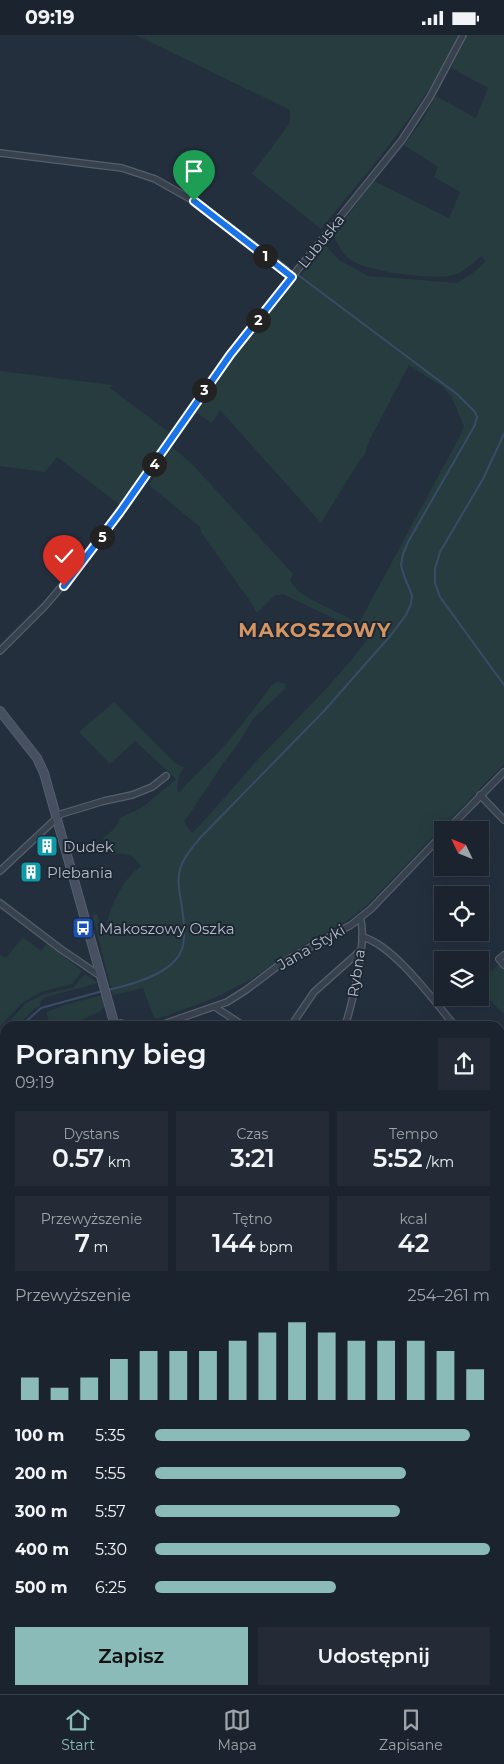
<!DOCTYPE html>
<html lang="pl">
<head>
<meta charset="utf-8">
<style>
  body { margin:0; font-family:Montserrat,sans-serif; background:#242b36; color:#f1f3f6; height:100vh; display:flex; flex-direction:column; font-size:19px; white-space:nowrap }
  * { box-sizing:border-box; margin:0 }
  p { font-size:16px; color:#a0a4aa }
  .icon { flex:none; width:28px; height:28px; fill:none; stroke:currentColor; stroke-width:2; stroke-linecap:round; stroke-linejoin:round }
  .map { position:relative; flex:1; overflow:hidden }
  .side { position:absolute; left:0px; top:986px; width:505px; height:674px; display:flex; flex-direction:column; background:#1b232e; border-radius:15px 15px 0 0; box-shadow:0 5px 20px #0002,0 0 0 1px #39404a }
  .side>* { flex:none }
  .needle { width:32px; rotate:313deg }
  .controls { position:absolute; left:434px; top:786px; display:grid; gap:10px }
  .controls a { display:grid; place-items:center; width:55px; height:55px; border-radius:0px; background:#1b232e; box-shadow:0 5px 20px #0002,0 0 0 1px #39404a; font-size:25px }
  .pin { position:absolute; display:grid; place-items:center; width:42px; height:42px; color:#fff; margin:-51px -21px; border-radius:50% 50% 50% 0; rotate:-45deg; box-shadow:0 0 5px #0007 }
  .pin .icon { rotate:45deg }
  .km { position:absolute; width:25px; height:25px; margin:-12px; border-radius:50%; background:#222; color:#fff; font-size:14px; line-height:25px; text-align:center }
  .round { display:grid; place-items:center; flex:none; width:52px; height:52px; border-radius:0px; background:#242b36 }
  .summary { display:flex; align-items:center; justify-content:space-between; height:85px; padding:0 15px }
  h1 { font-size:28px; font-weight:600; line-height:38px }
  .metrics { display:grid; grid-template-columns:repeat(3,1fr); gap:8px; height:85px; padding:5px 15px }
  .metrics div { display:grid; align-content:center; border-radius:0px; background:#242b36; text-align:center }
  .metrics b { font-size:25px; font-weight:600 }
  .metrics small { font-size:14px; font-weight:400 }
  .metrics p { font-size:14px }
  .chart { height:140px; padding:10px 15px }
  .chart p { display:flex; justify-content:space-between }
  .chart svg { width:100%; height:90px; margin-top:5px; stroke:#8bbbb9; stroke-width:6 }
  .cta { display:flex; gap:10px; margin-top:auto; padding:10px 15px }
  .cta a { flex:1; height:58px; border-radius:0px; background:#8bbbb9; color:#111; font-size:20px; font-weight:600; line-height:58px; text-align:center }
  .cta a+a { background:#242b36; color:#f1f3f6 }
  ul { padding:0 15px; list-style:none; font-size:16px }
  li { display:grid; grid-template-columns:80px 60px 1fr; align-items:center; height:38px }
  li i { height:12px; border-radius:6px; background:#8bbbb9 }
  .status { display:flex; justify-content:space-between; align-items:center; height:35px; padding:0 25px; background:#1b232e; direction:ltr }
  .status svg { height:14px; fill:currentColor }
  .dock { display:flex; justify-content:space-around; align-items:center; height:70px; border-top:1px solid #39404a; background:#1b232e; font-size:14px; color:#a0a4aa }
  .dock a { display:grid; justify-items:center; gap:2px }
  .dock .selected { color:#8bbbb9 }
  .map>svg:first-child { display:block }
</style>
</head>
<body>
<div class="status"><b>09:19</b><svg viewBox="0 0 49 12"><path d="M0 12V9h3v3zM5 12V6h3v6zM10 12V3h3v9zM15 12V0h3v12zM26 1h20v11H26zM47 4h2v5h-2z"/></svg></div>
<div class="map">
<svg width="504" height="1659" viewBox="0 0 504 1659">
  <rect width="100%" height="100%" fill="#242f3e"/>
  <g fill="#263c3f">
    <path d="M 136,0 L 459,0 C 425,72 371,133 321,194 L 252,139 L 290,88 L 290,75 Z"/>
    <path d="M 467,0 L 504,0 L 504,729 L 366,871 L 347,886 L 293,916 L 250,945 L 212,964 L 158,984 L 154,983 L 143,953 L 113,960 L 92,879 L 97,879 L 103,895 C 108,890 108,883 110,877 C 118,857 124,844 141,831 C 132,819 126,817 111,820 L 103,803 C 110,798 117,792 120,783 L 143,772 L 176,744 L 135,706 L 110,729 L 79,697 L 114,667 L 176,729 L 184,732 L 179,741 L 177,756 L 180,757 C 190,744 199,737 210,726 C 233,703 252,676 272,650 L 277,647 L 286,649 L 285,654 L 253,684 L 239,708 L 225,726 L 184,787 L 192,798 C 217,773 238,746 261,721 C 298,682 338,645 370,601 L 283,559 L 274,561 L 257,578 L 250,566 L 201,497 L 200,492 L 149,450 L 172,412 L 192,429 L 293,539 L 290,546 L 298,556 L 310,564 L 359,588 L 461,399 L 464,391 L 451,361 L 443,352 L 409,330 L 369,406 L 365,419 L 358,428 L 321,488 L 220,375 L 212,388 L 197,378 L 234,322 L 325,210 L 339,225 L 368,241 L 395,243 L 457,248 L 474,237 L 486,226 L 481,221 C 472,229 462,239 449,241 C 427,244 369,237 351,225 C 342,219 338,209 333,200 L 374,146 L 449,183 L 460,157 L 434,142 L 438,132 L 404,110 L 422,86 L 436,61 L 476,83 L 488,53 L 451,33 Z"/>
    <path d="M 0,336 L 112,350 L 110,353 L 170,398 L 120,470 L 57,422 L 45,437 L 0,431 Z"/>
    <path d="M 23,902 L 41,916 L 47,908 L 82,936 L 72,949 L 41,957 L 22,968 L 0,992 L 0,920 L 6,923 Z"/>
    <path d="M 500,928 L 504,932 L 504,979 L 480,956 L 480,946 Z"/>
    <path d="M 85,939 L 98,948 L 46,962 L 41,965 L 40,971 L 34,974 L 17,991 L 5,991 L 5,1007 L 0,1018 L 0,997 L 25,969 L 42,960 L 74,952 Z"/>
    <path d="M 102,960 L 105,971 L 99,977 L 82,985 L 69,985 L 59,991 L 41,991 L 49,986 L 46,977 L 68,969 Z"/>
    <path d="M 0,1070 L 5,1074 L 5,1274 L 0,1272 Z"/>
    <path d="M 500,1273 L 504,1274 L 504,1370 L 500,1368 Z"/>
    <path d="M 0,1304 L 5,1307 L 5,1655 L 23,1655 L 11,1659 L 0,1659 Z"/>
    <path d="M 500,1388 L 504,1390 L 504,1659 L 366,1659 L 365,1655 L 411,1655 L 412,1659 L 432,1655 L 500,1655 Z"/>
    <path d="M 83,1655 L 175,1655 L 179,1659 L 83,1659 Z"/>
  </g>
  <g fill="none" stroke-linecap="round" stroke-linejoin="round">
    <g stroke="#394c67" stroke-width="2">
      <path d="M 227,186 L 289,233"/>
      <path d="M 504,399 L 483,444 L 440,517 L 435,534 L 435,548 L 440,562 L 504,650"/>
      <path d="M 108,955 C 130,950 174,939 182,914 C 186,901 184,886 182,873 C 180,859 176,844 181,831 C 185,820 193,812 200,803 L 324,676 L 391,600 L 406,580 L 411,569 L 412,560 L 404,541 L 401,530 L 403,519 L 408,507 L 475,390 L 477,382 L 475,377 L 457,359 L 298,240"/>
      <path d="M 21,991 L 41,973 L 103,956"/>
      <path d="M 500,1348 L 504,1346"/>
      <path d="M 0,1415 L 5,1414"/>
      <path d="M 500,1432 L 504,1433"/>
      <path d="M 0,1629 L 5,1632"/>
      <path d="M 41,1655 L 48,1659"/>
      <path d="M 111,1655 L 112,1659"/>
      <path d="M 154,1655 L 155,1659"/>
    </g>
    <g stroke="#565f6c" stroke-width="8">
      <g id="minor">
        <path d="M 0,118 L 122,133 L 155,144 L 194,166 L 292,242"/>
        <path d="M 0,616 L 45,571 L 80,530 L 121,477 L 229,320 L 402,105 L 430,62 L 463,0"/>
        <path d="M 480,760 L 504,785"/>
        <path d="M 447,795 L 504,737"/>
        <path d="M 0,836 L 61,779 L 104,766 L 132,760 L 152,752 L 166,741"/>
        <path d="M 0,868 L 62,915 L 102,942"/>
        <path d="M 362,902 C 393,909 434,966 455,991"/>
        <path d="M 504,920 L 499,924 L 504,930"/>
        <path d="M 215,972 L 244,991"/>
        <path d="M 115,990 L 121,988 L 130,991"/>
        <path d="M 158,991 L 227,967 L 246,955 L 283,927 L 351,890 L 371,874 L 442,800"/>
        <path d="M 291,991 L 314,957 L 360,916"/>
        <path d="M 345,991 C 352,969 368,904 360,883"/>
        <path d="M 500,1045 L 504,1050"/>
        <path d="M 500,1121 L 504,1122"/>
      </g>
    </g>
    <g stroke="#565f6c" stroke-width="10">
      <g id="secondary">
        <path d="M 0,676 L 37,723 L 44,738 L 115,991"/>
        <path d="M 281,1655 L 282,1659"/>
      </g>
    </g>
    <use href="#minor" stroke="#38414e" stroke-width="5.5"/>
    <use href="#secondary" stroke="#465061" stroke-width="8"/>
  </g>
  <g fill="none" stroke-linecap="round" stroke-linejoin="round">
    <g stroke="#fff" stroke-width="10">
      <path id="route" d="M 64,551 L 120,477 L 230,320 L 292,242 L 194,166"/>
    </g>
    <use href="#route" stroke="#1a73e8" stroke-width="6"/>
  </g>
  <defs>
    <g id="building-square" transform="scale(1.125)"><rect x="-9" y="-9" width="18" height="18" rx="4" fill="#0f9aa8" stroke="#1d2633"/><path d="M-4-6H4V6H1V3H-1V6H-4ZM-2.5-4.3h1.7v1.8h-1.7ZM.8-4.3h1.7v1.8H.8ZM-2.5-1h1.7V.8h-1.7ZM.8-1h1.7V.8H.8Z" fill="#fff"/></g>
    <g id="bus-square" transform="scale(1.125)"><rect x="-9" y="-9" width="18" height="18" rx="4" fill="#1a4fb4" stroke="#1d2633"/><path d="M-5-6H5V4H4V6H2V4H-2V6H-4V4H-5ZM-3.5-4V0h7V-4ZM-3.5 1.2v1.5H-2V1.2ZM2 1.2v1.5H3.5V1.2Z" fill="#fff"/></g>
  </defs>
  <g fill-rule="evenodd">
    <use href="#building-square" x="47" y="811"/>
    <use href="#building-square" x="31" y="837"/>
    <use href="#bus-square" x="83" y="893"/>
  </g>
  <g text-anchor="middle" dominant-baseline="central" stroke-width="4" stroke-linejoin="round" paint-order="stroke">
    <g font-size="15" fill="#b4bcc9" stroke="#1d2633">
      <text transform="translate(321 206) rotate(-51)">Lubuska</text>
      <text transform="translate(311 912) rotate(-30)">Jana Styki</text>
      <text transform="translate(356 938) rotate(-81)">Rybna</text>
    </g>
    <g font-size="15" fill="#b4bcc9" stroke="#1d2633" text-anchor="start">
      <text x="63" y="811">Dudek</text>
      <text x="47" y="837">Plebania</text>
      <text x="99" y="893">Makoszowy Oszka</text>
    </g>
    <g font-size="20" font-weight="bold" letter-spacing="1" fill="#d59563" stroke="#1d2633">
      <text x="315" y="595">MAKOSZOWY</text>
    </g>
  </g>
</svg>
<div class="controls">
<a><svg class="needle" viewBox="-14 -14 28 28"><path d="M0-13l5 13h-10z" fill="#e53935"/><path d="M0 13l5-13h-10z" fill="#a0a4aa"/></svg></a>
<a><svg class="icon" aria-label="locate" viewBox="0 0 24 24"><circle cx="12" cy="12" r="6"/><path d="M12 2v4M12 18v4M2 12h4M18 12h4"/></svg></a>
<a><svg class="icon" aria-label="layers" viewBox="0 0 24 24"><path d="M12 4l9 5-9 5-9-5zM3 14l9 5 9-5"/></svg></a>
</div>
<div class="pin" style="left:194px;top:166px;background:#1e9e55"><svg class="icon" aria-label="arrive" viewBox="0 0 24 24"><path d="M6 21V4h12l-3 4 3 4H6"/></svg></div>
<div class="pin" style="left:64px;top:551px;background:#d93025"><svg class="icon" aria-label="check" viewBox="0 0 24 24"><path d="M5 12l5 5 9-10"/></svg></div>
<b class="km" style="left:265px;top:221px">1</b>
<b class="km" style="left:258px;top:285px">2</b>
<b class="km" style="left:204px;top:355px">3</b>
<b class="km" style="left:154px;top:429px">4</b>
<b class="km" style="left:102px;top:502px">5</b>
<section class="side">
<div class="summary"><div><h1>Poranny bieg</h1><p>09:19</p></div><a class="round"><svg class="icon" aria-label="share" viewBox="0 0 24 24"><path d="M12 15V3M7 8l5-5 5 5M5 13v7h14v-7"/></svg></a></div>
<div class="metrics">
<div><p>Dystans</p><b>0.57<small> km</small></b></div>
<div><p>Czas</p><b>3:21</b></div>
<div><p>Tempo</p><b>5:52<small> /km</small></b></div>
</div>
<div class="metrics">
<div><p>Przewyższenie</p><b>7<small> m</small></b></div>
<div><p>Tętno</p><b>144<small> bpm</small></b></div>
<div><p>kcal</p><b>42</b></div>
</div>
<div class="chart"><p><span>Przewyższenie</span>254–261 m</p>
<svg viewBox="0 0 160 44" preserveAspectRatio="none"><path d="M5 44V33M15 44V38M25 44V33M35 44V24M45 44V20M55 44V20M65 44V20M75 44V15M85 44V11M95 44V6M105 44V11M115 44V15M125 44V15M135 44V15M145 44V20M155 44V29"/></svg>
</div>
<ul>
<li><b>100 m</b>5:35<i style="width:94%"></i></li>
<li><b>200 m</b>5:55<i style="width:75%"></i></li>
<li><b>300 m</b>5:57<i style="width:73%"></i></li>
<li><b>400 m</b>5:30<i style="width:100%"></i></li>
<li><b>500 m</b>6:25<i style="width:54%"></i></li>
</ul>
<div class="cta"><a>Zapisz</a><a>Udostępnij</a></div>
</section>
</div>
<nav class="dock">
<a class="selected"><svg class="icon" aria-label="home" viewBox="0 0 24 24"><path d="M3 11l9-7 9 7M6 9v11h12V9"/></svg>Start</a>
<a><svg class="icon" aria-label="map" viewBox="0 0 24 24"><path d="M3 6l6-2 6 2 6-2v14l-6 2-6-2-6 2zM9 4v14M15 6v14"/></svg>Mapa</a>
<a><svg class="icon" aria-label="saved" viewBox="0 0 24 24"><path d="M7 4h10v16l-5-4-5 4z"/></svg>Zapisane</a>
</nav>
</body>
</html>
